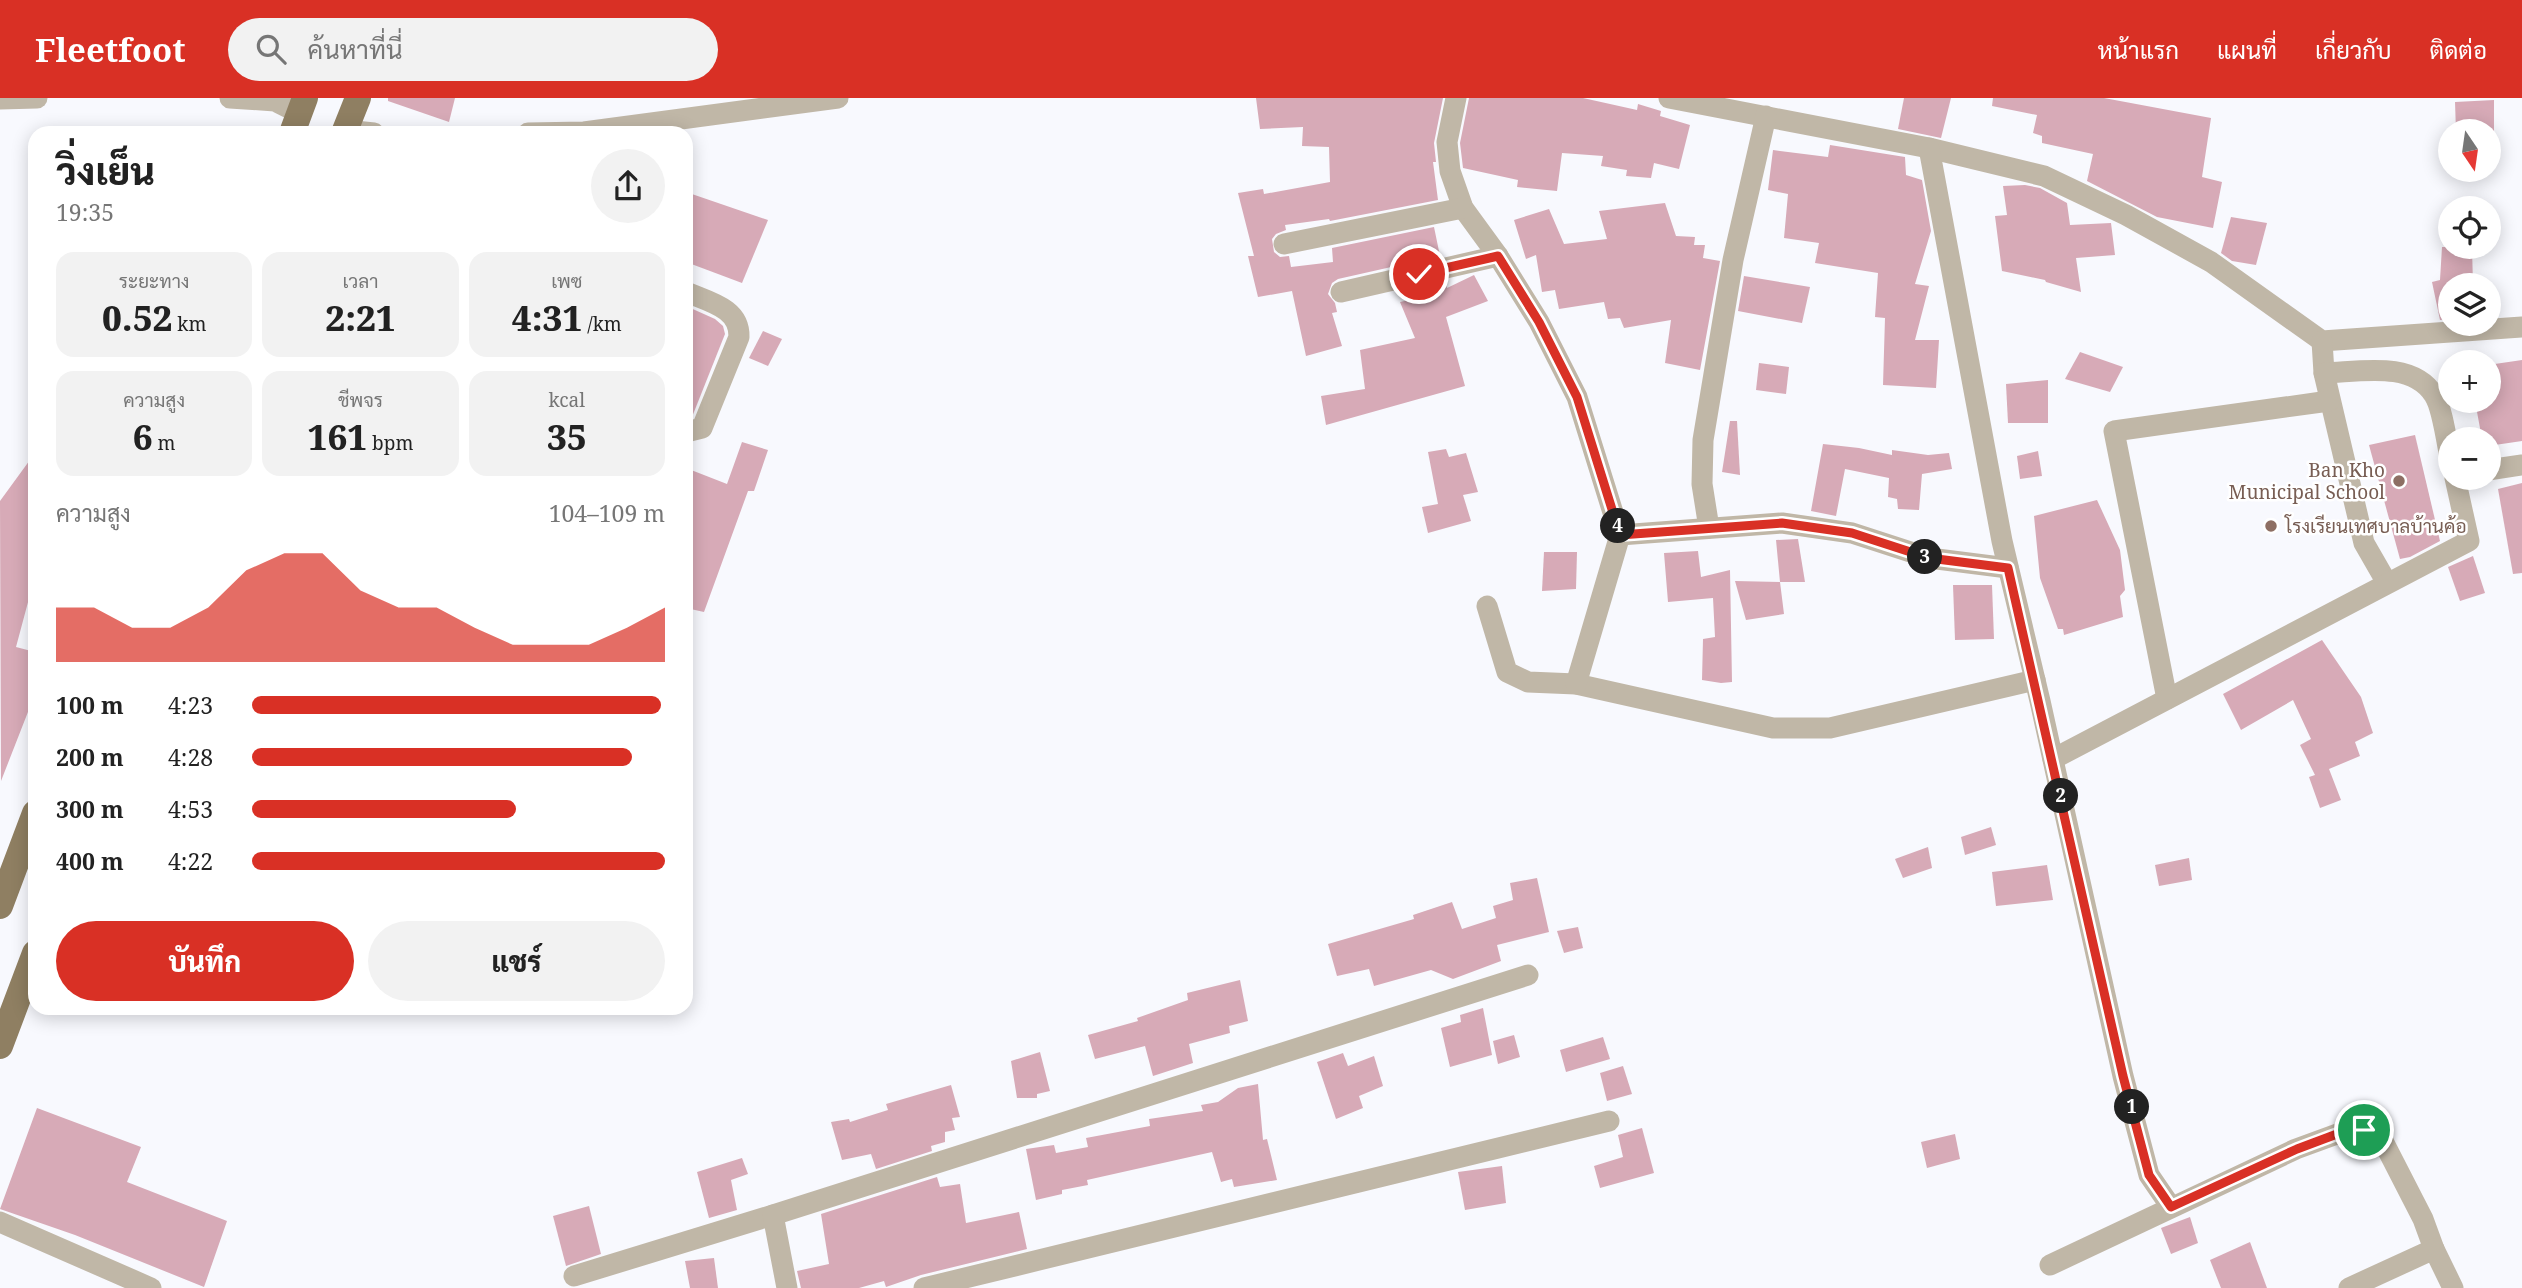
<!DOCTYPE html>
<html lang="th">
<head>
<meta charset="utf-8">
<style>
  body { margin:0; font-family:"Noto Serif",Sarabun,serif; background:#f2f2f2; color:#222; height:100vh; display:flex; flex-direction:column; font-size:26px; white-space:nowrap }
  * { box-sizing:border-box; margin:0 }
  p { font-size:23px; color:#767676 }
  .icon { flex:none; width:38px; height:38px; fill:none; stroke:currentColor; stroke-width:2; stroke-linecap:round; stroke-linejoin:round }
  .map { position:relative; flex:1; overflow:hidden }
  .sheet { position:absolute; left:28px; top:28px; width:665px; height:889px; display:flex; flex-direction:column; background:#fff; border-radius:21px; box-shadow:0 4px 18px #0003 }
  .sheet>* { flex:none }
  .needle { width:46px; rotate:167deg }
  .buttons { position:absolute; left:2438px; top:21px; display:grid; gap:14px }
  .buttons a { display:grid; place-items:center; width:63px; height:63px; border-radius:50%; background:#fff; box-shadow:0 4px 18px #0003; font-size:35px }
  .pin { position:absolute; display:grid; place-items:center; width:60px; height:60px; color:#fff; margin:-30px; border:4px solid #fff; border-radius:50%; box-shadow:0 2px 7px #0007 }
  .km { position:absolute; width:35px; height:35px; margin:-18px; border-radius:50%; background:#222; color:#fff; font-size:19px; line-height:35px; text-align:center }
  .round { display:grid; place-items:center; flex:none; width:74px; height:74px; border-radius:37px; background:#f2f2f2 }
  .headline { display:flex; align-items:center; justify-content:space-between; height:119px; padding:0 28px }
  h1 { font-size:38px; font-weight:800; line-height:52px }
  .metrics { display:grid; grid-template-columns:repeat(3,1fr); gap:10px; height:119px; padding:7px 28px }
  .metrics div { display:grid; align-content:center; border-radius:18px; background:#f2f2f2; text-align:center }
  .metrics b { font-size:35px; font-weight:800 }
  .metrics small { font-size:19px; font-weight:400 }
  .metrics p { font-size:19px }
  .chart { height:196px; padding:14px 28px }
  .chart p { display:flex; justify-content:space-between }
  .chart svg { width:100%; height:126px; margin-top:7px; fill:#d93025; opacity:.7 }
  .action { display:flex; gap:14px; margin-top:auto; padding:14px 28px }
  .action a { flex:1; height:80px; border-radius:42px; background:#d93025; color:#fff; font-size:28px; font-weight:800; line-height:80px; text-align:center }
  .action a+a { background:#f2f2f2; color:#222 }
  ul { padding:0 28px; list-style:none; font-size:23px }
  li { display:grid; grid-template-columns:112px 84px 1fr; align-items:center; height:52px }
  li i { height:18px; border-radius:9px; background:#d93025 }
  header { display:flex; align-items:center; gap:42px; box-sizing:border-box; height:98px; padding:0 35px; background:#d93025; color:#fff }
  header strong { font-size:33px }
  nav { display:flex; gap:38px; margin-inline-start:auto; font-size:24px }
  .search { width:490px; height:63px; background:#f2f2f2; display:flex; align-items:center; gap:18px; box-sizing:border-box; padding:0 24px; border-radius:38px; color:#767676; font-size:26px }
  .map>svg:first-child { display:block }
</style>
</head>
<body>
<header>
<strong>Fleetfoot</strong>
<div class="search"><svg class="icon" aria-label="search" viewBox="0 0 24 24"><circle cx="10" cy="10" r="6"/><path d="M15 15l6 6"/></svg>ค้นหาที่นี่</div>
<nav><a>หน้าแรก</a><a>แผนที่</a><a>เกี่ยวกับ</a><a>ติดต่อ</a></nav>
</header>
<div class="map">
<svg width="2522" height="1190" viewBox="0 0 2522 1190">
  <rect width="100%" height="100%" fill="#f8f9fe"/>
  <g fill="#d7aab7">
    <path d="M 388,0 L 455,0 L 449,24 L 388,3 Z"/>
    <path d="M 1256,0 L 1443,0 L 1434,45 L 1436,64 L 1433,64 L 1438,102 L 1330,123 L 1329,121 L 1285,127 L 1286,132 L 1276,136 L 1272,141 L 1274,154 L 1280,159 L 1289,158 L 1291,169 L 1333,164 L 1332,150 L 1434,129 L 1440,158 L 1338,181 L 1332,185 L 1328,196 L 1335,205 L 1337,214 L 1332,215 L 1342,248 L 1306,258 L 1292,193 L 1258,199 L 1248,158 L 1254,158 L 1238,95 L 1263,91 L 1264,96 L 1330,84 L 1329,49 L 1302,48 L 1303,29 L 1260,31 Z"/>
    <path d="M 1469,0 L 1583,0 L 1637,12 L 1638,6 L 1661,13 L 1660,18 L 1690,27 L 1679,71 L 1654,65 L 1651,80 L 1626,78 L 1627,72 L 1601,68 L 1603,58 L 1562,55 L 1557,93 L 1517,89 L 1518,82 L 1463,70 L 1460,45 Z"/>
    <path d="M 1904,0 L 1951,0 L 1941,40 L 1898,31 Z"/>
    <path d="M 1993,0 L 2104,0 L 2211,20 L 2202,79 L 2222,84 L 2213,130 L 2157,119 L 2087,83 L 2093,56 L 2042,45 L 2042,38 L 2033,35 L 2037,17 L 1992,8 Z"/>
    <path d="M 2494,2 L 2494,33 L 2456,33 L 2455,4 Z"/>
    <path d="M 1830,47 L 1905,59 L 1906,77 L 1922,82 L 1931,133 L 1915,186 L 1929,188 L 1915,242 L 1939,242 L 1936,290 L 1883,287 L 1885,220 L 1875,219 L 1878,175 L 1815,165 L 1819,145 L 1784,140 L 1788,96 L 1768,92 L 1773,52 L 1828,59 Z"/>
    <path d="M 2025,87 L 2040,90 L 2067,105 L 2070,127 L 2111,125 L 2115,157 L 2076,160 L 2081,194 L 2046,184 L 2045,182 L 2002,173 L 1995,118 L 2007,117 L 2003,88 Z"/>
    <path d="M 686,94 L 768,122 L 742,185 L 686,164 Z"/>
    <path d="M 1665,105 L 1676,138 L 1695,139 L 1694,147 L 1705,147 L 1703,160 L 1720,163 L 1700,272 L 1665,265 L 1671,222 L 1624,230 L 1620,220 L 1608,221 L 1604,204 L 1559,211 L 1555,192 L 1542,194 L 1536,157 L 1526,161 L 1514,122 L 1549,111 L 1564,146 L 1607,141 L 1599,113 Z"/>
    <path d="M 2231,119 L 2267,125 L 2256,167 L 2232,163 L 2221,155 Z"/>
    <path d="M 2442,149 L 2472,149 L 2473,187 L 2450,187 L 2450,221 L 2440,222 L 2432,184 L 2440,182 Z"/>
    <path d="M 1474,177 L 1488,203 L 1446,219 L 1465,288 L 1326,327 L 1321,298 L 1365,291 L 1360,252 L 1415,240 L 1400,204 L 1419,200 L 1416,190 L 1446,184 L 1447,190 Z"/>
    <path d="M 1744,178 L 1810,189 L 1802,225 L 1738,213 Z"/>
    <path d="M 686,208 L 715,221 L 723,228 L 725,236 L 692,319 L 686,320 Z"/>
    <path d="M 763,233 L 782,241 L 768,268 L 749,260 Z"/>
    <path d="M 2080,254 L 2123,269 L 2110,294 L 2065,281 Z"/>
    <path d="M 2522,262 L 2522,343 L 2488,348 L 2488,341 L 2482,341 L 2475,303 L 2488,303 L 2488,267 Z"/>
    <path d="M 1759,265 L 1789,269 L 1786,296 L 1756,292 Z"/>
    <path d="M 2048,282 L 2048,325 L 2008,325 L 2006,286 Z"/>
    <path d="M 1730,323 L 1737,323 L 1740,377 L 1722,374 Z"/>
    <path d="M 2415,337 L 2440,443 L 2410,459 L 2400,461 L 2369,347 Z"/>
    <path d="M 742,344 L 768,352 L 754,393 L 748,393 L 704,514 L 686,510 L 686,370 L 727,386 Z"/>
    <path d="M 1823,346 L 1859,350 L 1892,357 L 1892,352 L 1928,357 L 1949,355 L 1952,371 L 1922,376 L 1919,412 L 1898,411 L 1897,401 L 1888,399 L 1889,380 L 1845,371 L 1836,418 L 1811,413 Z"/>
    <path d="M 1446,351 L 1449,359 L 1466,355 L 1478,394 L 1463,397 L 1471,423 L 1428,435 L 1422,409 L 1438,406 L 1428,354 Z"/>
    <path d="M 2038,353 L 2042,378 L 2020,381 L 2017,358 Z"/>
    <path d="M 35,355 L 35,478 L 16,549 L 35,554 L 35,596 L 1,683 L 0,403 Z"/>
    <path d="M 2522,385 L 2522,475 L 2513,476 L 2498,391 Z"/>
    <path d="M 2097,402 L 2120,452 L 2125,492 L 2120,498 L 2123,519 L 2064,537 L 2063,531 L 2058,531 L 2040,480 L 2034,418 Z"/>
    <path d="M 1798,441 L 1805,484 L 1780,484 L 1776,442 Z"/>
    <path d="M 1698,453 L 1701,479 L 1730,472 L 1732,584 L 1721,585 L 1702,582 L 1703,541 L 1715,539 L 1713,500 L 1668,504 L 1664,455 Z"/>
    <path d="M 1544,454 L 1577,454 L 1576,491 L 1542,493 Z"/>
    <path d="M 2473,458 L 2485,495 L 2460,503 L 2448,469 Z"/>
    <path d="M 1735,483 L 1780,484 L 1784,516 L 1746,522 Z"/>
    <path d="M 1953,487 L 1992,487 L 1994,541 L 1955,542 Z"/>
    <path d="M 2322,542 L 2361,599 L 2373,635 L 2355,644 L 2360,658 L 2329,671 L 2341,702 L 2320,710 L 2309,679 L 2315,677 L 2300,647 L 2311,641 L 2293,602 L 2241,632 L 2223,596 Z"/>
    <path d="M 1991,729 L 1996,747 L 1965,757 L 1961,739 Z"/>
    <path d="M 1928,749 L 1932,770 L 1903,780 L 1895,761 Z"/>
    <path d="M 2189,760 L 2192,782 L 2159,788 L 2155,767 Z"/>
    <path d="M 2047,767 L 2053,802 L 1996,808 L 1992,774 Z"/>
    <path d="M 1537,780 L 1549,834 L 1497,847 L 1501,863 L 1453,881 L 1431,872 L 1374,888 L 1369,871 L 1337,878 L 1328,846 L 1414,821 L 1413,817 L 1452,804 L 1462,831 L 1496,820 L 1493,808 L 1513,802 L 1510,785 Z"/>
    <path d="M 1578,829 L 1583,850 L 1564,855 L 1557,833 Z"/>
    <path d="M 1240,882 L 1248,923 L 1229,928 L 1230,935 L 1189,946 L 1193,965 L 1153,978 L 1145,948 L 1095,961 L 1088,937 L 1138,923 L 1137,920 L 1188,902 L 1187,895 Z"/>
    <path d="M 1483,910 L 1492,957 L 1450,969 L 1441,930 L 1461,924 L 1460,917 Z"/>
    <path d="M 1514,937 L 1520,959 L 1498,966 L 1493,943 Z"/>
    <path d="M 1603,939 L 1610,961 L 1566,974 L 1560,952 Z"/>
    <path d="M 1040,954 L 1050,993 L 1037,996 L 1037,1000 L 1017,1000 L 1011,963 Z"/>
    <path d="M 1343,955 L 1348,968 L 1374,958 L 1383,988 L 1359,998 L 1363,1010 L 1336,1021 L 1317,964 Z"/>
    <path d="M 1623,968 L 1632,996 L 1607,1003 L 1600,975 Z"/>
    <path d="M 1258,986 L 1263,1042 L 1267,1041 L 1277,1082 L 1234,1089 L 1232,1081 L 1221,1084 L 1212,1054 L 1087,1082 L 1088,1087 L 1062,1092 L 1062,1096 L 1036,1102 L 1026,1051 L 1054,1047 L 1056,1055 L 1088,1049 L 1086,1040 L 1150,1028 L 1149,1021 L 1203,1013 L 1201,1007 L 1218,1004 L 1238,990 Z"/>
    <path d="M 951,987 L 960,1019 L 952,1020 L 955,1032 L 945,1034 L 945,1044 L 931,1048 L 932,1053 L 876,1071 L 871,1056 L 842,1062 L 831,1024 L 849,1021 L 850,1024 L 888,1012 L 886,1006 Z"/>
    <path d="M 37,1010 L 141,1049 L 127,1084 L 227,1123 L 204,1189 L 75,1137 L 0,1111 Z"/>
    <path d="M 1642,1030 L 1654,1075 L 1600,1090 L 1594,1068 L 1623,1059 L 1618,1037 Z"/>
    <path d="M 1955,1036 L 1960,1061 L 1927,1070 L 1921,1044 Z"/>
    <path d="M 742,1060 L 748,1076 L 731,1082 L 737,1112 L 709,1120 L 697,1074 Z"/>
    <path d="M 1502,1068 L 1506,1105 L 1465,1112 L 1458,1074 Z"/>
    <path d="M 937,1079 L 940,1089 L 960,1086 L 966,1125 L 1019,1114 L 1027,1151 L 921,1177 L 886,1189 L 884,1183 L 859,1190 L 801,1190 L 797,1173 L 829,1166 L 821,1116 Z"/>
    <path d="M 589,1108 L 601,1156 L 566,1168 L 553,1118 Z"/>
    <path d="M 2190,1119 L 2198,1145 L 2171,1156 L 2161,1130 Z"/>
    <path d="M 2250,1144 L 2267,1190 L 2221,1190 L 2210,1162 Z"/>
    <path d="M 714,1160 L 718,1190 L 690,1190 L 685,1163 Z"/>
  </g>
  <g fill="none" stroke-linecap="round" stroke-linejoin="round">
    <g stroke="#c0b7a7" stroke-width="21">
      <path d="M 230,0 L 275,3 L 299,15"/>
      <path d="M 1456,0 L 1447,44 L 1450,73 L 1463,110 L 1498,158 L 1539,224 L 1577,299 L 1620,437 L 1782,425 L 1852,435 L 1929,460 L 2008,470"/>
      <path d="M 1669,0 L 1929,50 L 2044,78 L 2126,117 L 2211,164 L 2322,243 L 2522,229"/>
      <path d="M 0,1 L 37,0"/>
      <path d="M 345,32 L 374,35"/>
      <path d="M 528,35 L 584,34 L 838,0"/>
      <path d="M 1929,50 L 2002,443 L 2040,603 L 2123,978 L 2149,1077 L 2171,1109"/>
      <path d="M 1284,146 L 1463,110"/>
      <path d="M 686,194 C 709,204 740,210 739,239 L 702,330 L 686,334"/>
      <path d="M 1341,194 L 1498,158"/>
      <path d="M 2322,243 L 2324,275 L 2364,445 L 2387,485"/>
      <path d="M 2324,275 C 2359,274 2412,262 2434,297 C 2442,308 2447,345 2450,360"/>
      <path d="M 2488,372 L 2522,367"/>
      <path d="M 1709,430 L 1702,386 L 1703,342 L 1733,162 L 1766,18"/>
      <path d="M 1487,508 L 1507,574 L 1528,584 L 1576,586 L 1773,630 L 1830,630 L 2035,582"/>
      <path d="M 1576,586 L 1620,437"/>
      <path d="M 2167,601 L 2114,333 L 2329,303"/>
      <path d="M 2053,661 L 2469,443 L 2455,380"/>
      <path d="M 0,1124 L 151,1190"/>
      <path d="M 2050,1167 L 2296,1051 L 2337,1036 L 2364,1032 L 2384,1045 L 2423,1121 L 2434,1151"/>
      <path d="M 574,1178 L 773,1117"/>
      <path d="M 787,1190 L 773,1117 L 1528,877"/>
      <path d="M 924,1190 L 1609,1023"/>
      <path d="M 2349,1190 L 2434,1151 L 2453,1190"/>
    </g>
    <g stroke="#8f7f62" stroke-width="26">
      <path d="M 292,35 L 305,0"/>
      <path d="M 344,35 L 358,0"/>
      <path d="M 0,808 L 35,715"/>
      <path d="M 0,948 L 35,855"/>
    </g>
  </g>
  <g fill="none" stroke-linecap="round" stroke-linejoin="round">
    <g stroke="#fff" stroke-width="14">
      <path id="route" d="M 1419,176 L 1498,158 L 1539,224 L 1577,299 L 1620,437 L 1782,425 L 1852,435 L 1929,460 L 2008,470 L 2123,978 L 2149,1077 L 2171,1109 L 2297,1051 L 2337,1036 L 2364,1032"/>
    </g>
    <use href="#route" stroke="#d93025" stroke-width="9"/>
  </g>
  <g fill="#8d6e63" stroke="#fff" stroke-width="2.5">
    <circle cx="2399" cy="383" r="7"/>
    <circle cx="2271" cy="428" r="7"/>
  </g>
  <g text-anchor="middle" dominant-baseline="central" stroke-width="5" stroke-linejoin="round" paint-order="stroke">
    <g font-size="19" fill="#785e54" stroke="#fff" text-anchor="end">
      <text x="2385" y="372">Ban Kho<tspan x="2385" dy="22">Municipal School</tspan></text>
      <text x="2285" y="428" text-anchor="start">โรงเรียนเทศบาลบ้านค้อ</text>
    </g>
  </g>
</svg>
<div class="buttons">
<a><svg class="needle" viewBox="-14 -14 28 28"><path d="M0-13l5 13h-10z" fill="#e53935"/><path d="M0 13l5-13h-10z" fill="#767676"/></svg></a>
<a><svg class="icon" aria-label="locate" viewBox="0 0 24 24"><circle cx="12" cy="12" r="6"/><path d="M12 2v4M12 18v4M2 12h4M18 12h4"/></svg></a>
<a><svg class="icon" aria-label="layers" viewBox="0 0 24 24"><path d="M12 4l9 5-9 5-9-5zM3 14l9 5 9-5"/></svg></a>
<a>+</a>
<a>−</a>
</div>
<div class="pin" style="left:2364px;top:1032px;background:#1e9e55"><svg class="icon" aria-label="arrive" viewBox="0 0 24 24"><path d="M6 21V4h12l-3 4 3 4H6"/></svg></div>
<div class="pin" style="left:1419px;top:176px;background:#d93025"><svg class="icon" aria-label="check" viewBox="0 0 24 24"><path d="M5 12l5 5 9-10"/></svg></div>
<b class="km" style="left:2132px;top:1009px">1</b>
<b class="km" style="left:2061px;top:698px">2</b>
<b class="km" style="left:1925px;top:459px">3</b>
<b class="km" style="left:1618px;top:428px">4</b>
<section class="sheet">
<div class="headline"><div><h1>วิ่งเย็น</h1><p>19:35</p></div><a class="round"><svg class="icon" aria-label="share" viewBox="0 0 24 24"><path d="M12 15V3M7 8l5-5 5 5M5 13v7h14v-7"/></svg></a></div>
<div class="metrics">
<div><p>ระยะทาง</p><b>0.52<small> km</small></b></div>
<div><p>เวลา</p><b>2:21</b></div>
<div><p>เพซ</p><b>4:31<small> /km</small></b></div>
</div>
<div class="metrics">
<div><p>ความสูง</p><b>6<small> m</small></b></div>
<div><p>ชีพจร</p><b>161<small> bpm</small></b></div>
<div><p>kcal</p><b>35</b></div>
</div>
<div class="chart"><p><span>ความสูง</span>104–109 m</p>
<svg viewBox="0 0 160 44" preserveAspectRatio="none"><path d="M0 44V25L10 25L20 32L30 32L40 25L50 12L60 6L70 6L80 19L90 25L100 25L110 32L120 38L130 38L140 38L150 32L160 25V44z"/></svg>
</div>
<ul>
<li><b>100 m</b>4:23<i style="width:99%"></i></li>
<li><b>200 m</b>4:28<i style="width:92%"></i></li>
<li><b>300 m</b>4:53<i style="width:64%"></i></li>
<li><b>400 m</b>4:22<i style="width:100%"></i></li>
</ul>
<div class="action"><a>บันทึก</a><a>แชร์</a></div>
</section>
</div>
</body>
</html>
